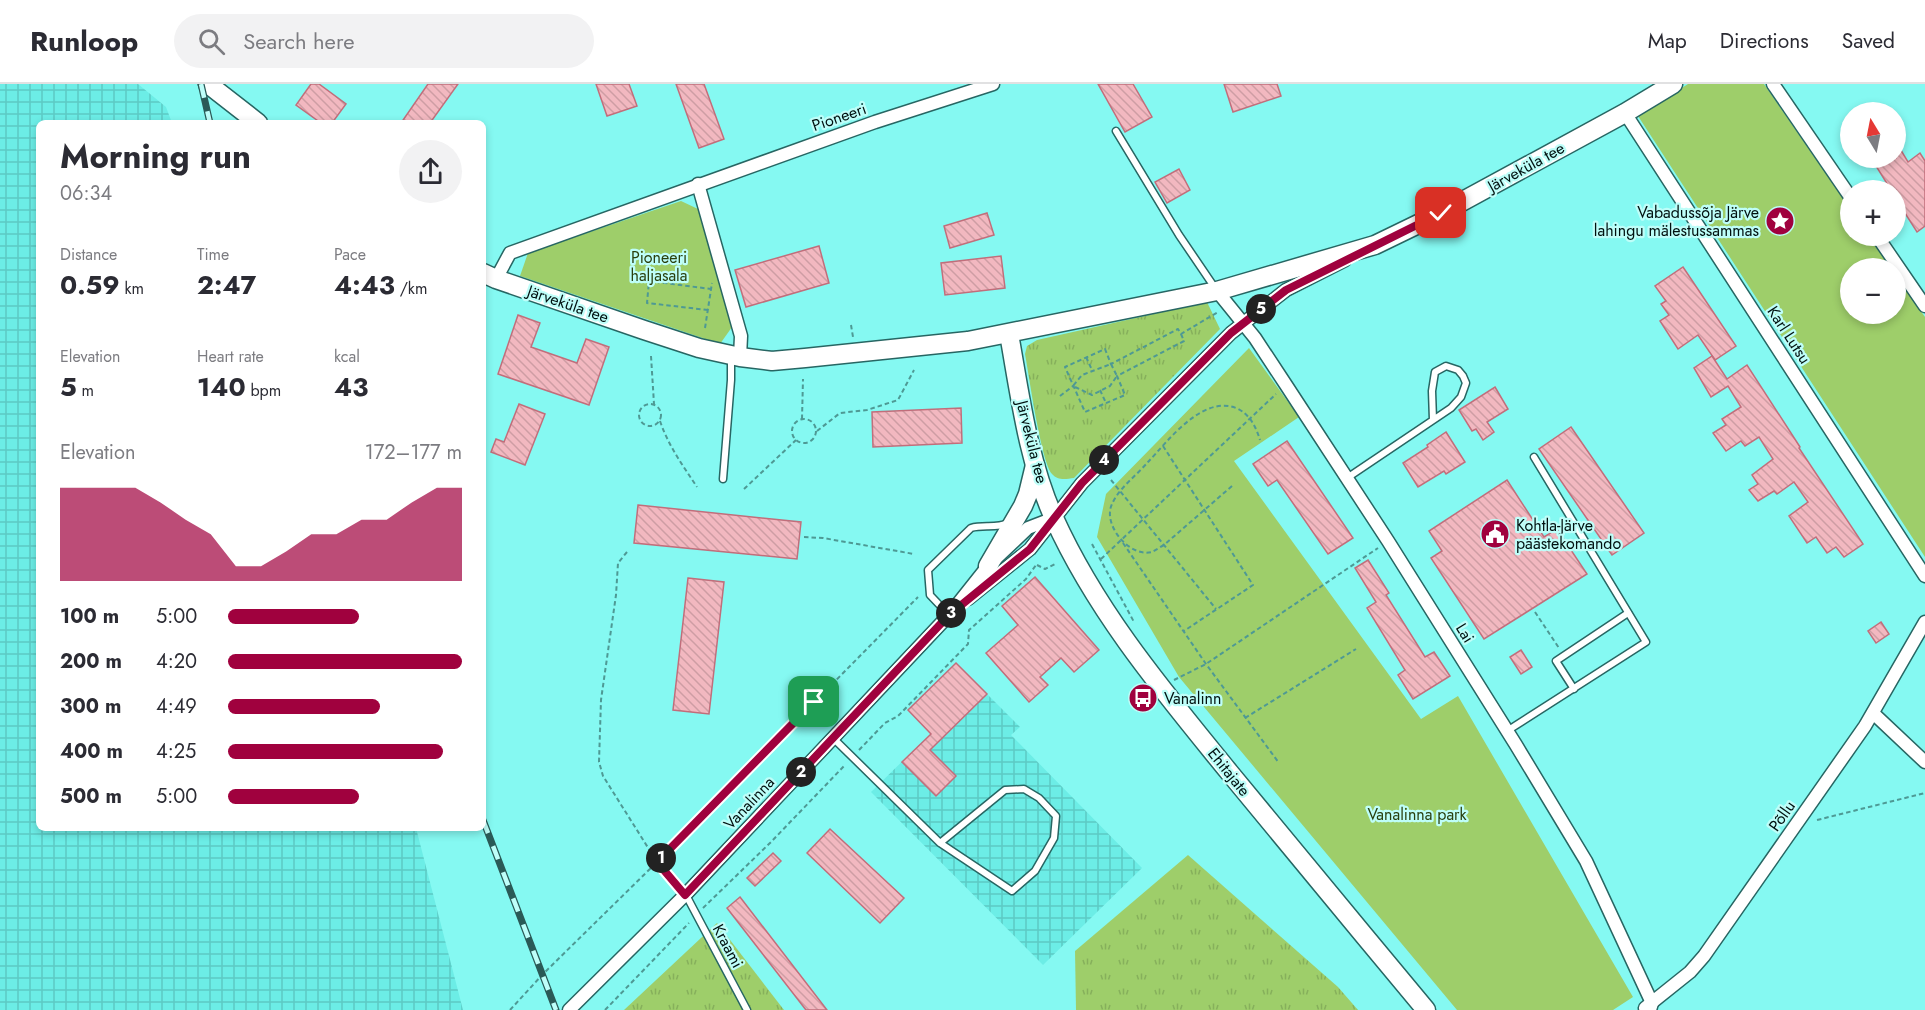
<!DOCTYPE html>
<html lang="en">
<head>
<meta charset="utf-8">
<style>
  body { margin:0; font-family:Jost,sans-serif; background:#f2f2f3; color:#2b2b33; height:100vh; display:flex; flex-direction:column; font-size:22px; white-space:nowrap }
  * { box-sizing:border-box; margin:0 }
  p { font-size:20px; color:#7c7c81 }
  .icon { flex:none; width:33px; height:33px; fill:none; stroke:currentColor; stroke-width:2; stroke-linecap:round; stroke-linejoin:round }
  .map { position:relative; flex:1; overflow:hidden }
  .panel { position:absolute; left:36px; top:36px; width:450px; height:711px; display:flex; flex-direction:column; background:#fff; border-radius:9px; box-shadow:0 3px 9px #0003 }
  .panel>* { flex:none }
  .needle { width:39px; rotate:350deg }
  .controls { position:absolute; left:1840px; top:18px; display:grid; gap:12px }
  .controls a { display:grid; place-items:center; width:66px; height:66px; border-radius:50%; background:#fff; box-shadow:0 3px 9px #0003; font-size:30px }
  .pin { position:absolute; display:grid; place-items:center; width:51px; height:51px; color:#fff; margin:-26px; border-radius:12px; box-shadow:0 3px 9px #0006 }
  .km { position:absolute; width:30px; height:30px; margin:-15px; border-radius:50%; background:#222; color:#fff; font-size:16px; line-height:30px; text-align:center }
  .round { display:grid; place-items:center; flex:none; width:63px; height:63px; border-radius:32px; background:#f2f2f3 }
  .overview { display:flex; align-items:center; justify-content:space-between; height:102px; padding:0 24px }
  h1 { font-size:33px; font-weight:700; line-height:45px }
  .stats { display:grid; grid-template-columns:repeat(3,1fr); gap:9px; height:102px; padding:6px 24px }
  .stats div { display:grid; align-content:center }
  .stats b { font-size:26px; font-weight:700 }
  .stats small { font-size:16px; font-weight:400 }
  .stats p { font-size:16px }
  .chart { height:168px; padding:12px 24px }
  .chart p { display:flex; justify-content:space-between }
  .chart svg { width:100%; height:108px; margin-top:6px; fill:#a0013e; opacity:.7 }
  ul { padding:0 24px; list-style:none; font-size:20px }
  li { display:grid; grid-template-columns:96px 72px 1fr; align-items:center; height:45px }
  li i { height:15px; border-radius:8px; background:#a0013e }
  header { display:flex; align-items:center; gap:36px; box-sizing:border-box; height:84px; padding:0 30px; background:#fff; border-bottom:2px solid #e1e1e2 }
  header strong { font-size:28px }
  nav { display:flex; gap:33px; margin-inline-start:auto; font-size:21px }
  .search { width:420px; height:54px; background:#f2f2f3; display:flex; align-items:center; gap:15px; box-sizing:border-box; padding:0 21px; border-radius:33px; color:#7c7c81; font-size:22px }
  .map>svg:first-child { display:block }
</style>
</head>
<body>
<header>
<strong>Runloop</strong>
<div class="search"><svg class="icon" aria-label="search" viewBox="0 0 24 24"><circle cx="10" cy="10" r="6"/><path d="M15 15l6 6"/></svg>Search here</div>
<nav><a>Map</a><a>Directions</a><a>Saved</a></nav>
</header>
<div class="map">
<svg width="1925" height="926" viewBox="0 0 1925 926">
  <defs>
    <pattern id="industrial-grid" width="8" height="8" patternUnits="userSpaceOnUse" patternTransform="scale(1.5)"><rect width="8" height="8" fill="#6cede6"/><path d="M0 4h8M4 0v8" fill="none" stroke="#5ccac4"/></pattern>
    <pattern id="grass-tufts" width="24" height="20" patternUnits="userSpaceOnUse" patternTransform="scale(1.5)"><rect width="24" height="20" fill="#9ece6a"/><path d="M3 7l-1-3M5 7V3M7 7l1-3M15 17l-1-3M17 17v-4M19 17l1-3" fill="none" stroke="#86b05b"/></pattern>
    <pattern id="building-back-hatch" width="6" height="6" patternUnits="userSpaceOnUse" patternTransform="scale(1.5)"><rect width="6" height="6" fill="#f2b8c0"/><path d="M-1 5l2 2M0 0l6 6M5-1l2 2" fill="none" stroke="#ce9da4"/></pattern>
  </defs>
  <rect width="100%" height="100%" fill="#85f9f2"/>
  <g fill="url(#industrial-grid)">
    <path d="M 0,0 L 138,0 L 166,23 L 172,39 L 39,39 L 39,744 L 416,744 L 463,926 L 0,926 Z"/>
    <path d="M 987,610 L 1020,643 L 1011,651 L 1142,784 L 1043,881 L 871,708 L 922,658 L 930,666 Z"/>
  </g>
  <g fill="url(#grass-tufts)">
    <path d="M 1207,218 L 1220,245 L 1074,394 C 1066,395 1058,397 1052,390 C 1041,377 1029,291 1025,270 L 1027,262 L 1037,256 Z"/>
    <path d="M 1188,771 L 1338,903 L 1358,926 L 1076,926 L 1075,867 Z"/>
    <path d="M 717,839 L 784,926 L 624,926 Z"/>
  </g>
  <g fill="#9ece6a">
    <path d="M 1688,0 L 1764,0 L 1851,126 L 1851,152 L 1868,152 L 1891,184 L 1851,184 L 1851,230 L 1896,230 L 1896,191 L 1925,233 L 1925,473 L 1638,32 Z"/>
    <path d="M 681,117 L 698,125 L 732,243 L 720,260 L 520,192 L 528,169 Z"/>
    <path d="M 1249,264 L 1299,333 L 1234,377 L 1421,635 L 1458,612 L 1633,913 L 1613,926 L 1457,926 L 1179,593 L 1097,453 L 1106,410 Z"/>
  </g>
  <g fill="url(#building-back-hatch)" stroke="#c16e7b" stroke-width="1.5">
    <path d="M 311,0 L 319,0 L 346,20 L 332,39 L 321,39 L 296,21 Z"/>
    <path d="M 428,0 L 458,0 L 430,39 L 401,39 Z"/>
    <path d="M 596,0 L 629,0 L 637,22 L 607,32 Z"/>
    <path d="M 676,0 L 704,0 L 724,55 L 699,64 Z"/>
    <path d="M 1098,0 L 1133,0 L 1152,33 L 1125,48 Z"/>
    <path d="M 1224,0 L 1277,0 L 1281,12 L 1233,28 Z"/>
    <path d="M 1896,58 L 1908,78 L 1920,69 L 1925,77 L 1925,142 L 1917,148 L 1896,115 L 1896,106 L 1891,106 L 1871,74 L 1896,74 Z"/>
    <path d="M 1179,85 L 1190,106 L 1167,119 L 1155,98 Z"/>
    <path d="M 987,129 L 994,151 L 950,164 L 944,142 Z"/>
    <path d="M 819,162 L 829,199 L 746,223 L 735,186 Z"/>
    <path d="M 1001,172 L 1005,204 L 945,211 L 941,179 Z"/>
    <path d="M 1683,183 L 1736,262 L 1715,276 L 1698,251 L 1678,265 L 1660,237 L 1669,231 L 1661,220 L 1666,217 L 1655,202 Z"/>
    <path d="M 518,231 L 540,239 L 531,263 L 577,279 L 586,255 L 609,263 L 589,321 L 498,290 Z"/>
    <path d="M 1712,272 L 1727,295 L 1747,281 L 1800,363 L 1799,364 L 1863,460 L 1844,473 L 1836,463 L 1827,469 L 1816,453 L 1807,459 L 1789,432 L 1808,418 L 1794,398 L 1777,410 L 1774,407 L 1758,417 L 1749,406 L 1758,400 L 1752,391 L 1773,375 L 1759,353 L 1745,362 L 1741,357 L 1726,367 L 1713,349 L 1726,341 L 1722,335 L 1741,323 L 1728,302 L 1711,313 L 1694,284 Z"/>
    <path d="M 1495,303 L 1508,325 L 1487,338 L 1494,348 L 1483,356 L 1476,345 L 1472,347 L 1459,326 Z"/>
    <path d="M 519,320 L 545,330 L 525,381 L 491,368 L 496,355 L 504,358 Z"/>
    <path d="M 961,324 L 962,359 L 873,363 L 872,328 Z"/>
    <path d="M 1571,343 L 1644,449 L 1612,471 L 1539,365 Z"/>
    <path d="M 1446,348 L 1465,378 L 1446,390 L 1444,387 L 1418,403 L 1403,379 L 1428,363 L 1427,361 Z"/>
    <path d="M 1287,357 L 1353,454 L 1328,470 L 1277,396 L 1268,402 L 1253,380 Z"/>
    <path d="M 1507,396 L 1544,453 L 1557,445 L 1587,490 L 1484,555 L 1431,474 L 1442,467 L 1429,447 Z"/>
    <path d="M 638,421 L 801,438 L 797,475 L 634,459 Z"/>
    <path d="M 1368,476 L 1389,509 L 1386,511 L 1425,573 L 1434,568 L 1450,592 L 1413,615 L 1398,591 L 1405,586 L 1367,524 L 1376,518 L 1355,484 Z"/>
    <path d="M 1035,493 L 1099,566 L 1074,588 L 1061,574 L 1040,593 L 1048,601 L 1029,618 L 986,569 L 1018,541 L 1002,522 Z"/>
    <path d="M 688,494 L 724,498 L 709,630 L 673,626 Z"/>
    <path d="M 1881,538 L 1889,550 L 1876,559 L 1868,547 Z"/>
    <path d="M 1521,566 L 1532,583 L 1521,590 L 1510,573 Z"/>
    <path d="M 956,579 L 987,610 L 930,666 L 956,692 L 936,712 L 902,678 L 931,650 L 908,626 Z"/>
    <path d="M 830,745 L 904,814 L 880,839 L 807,769 Z"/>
    <path d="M 773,769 L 781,777 L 755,802 L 747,794 Z"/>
    <path d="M 740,813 L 827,926 L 806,926 L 727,824 Z"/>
  </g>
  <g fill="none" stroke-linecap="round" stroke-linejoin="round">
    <g stroke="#276663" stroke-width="9">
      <g id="lane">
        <path d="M 1116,47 L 1179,151 L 1215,204"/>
        <path d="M 1347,394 L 1451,324 L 1461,313 L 1466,299 L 1463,292 L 1458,286 L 1446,282 L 1435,288 L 1432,307 L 1433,336"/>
        <path d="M 723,395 L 731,296 L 731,273"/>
        <path d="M 949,531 L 930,511 L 928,486 L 971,444 C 983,440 996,445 1008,439"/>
        <path d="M 1574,605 L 1556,577 L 1628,529"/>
        <path d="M 1507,647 L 1646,558 L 1534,373"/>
        <path d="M 833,654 L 940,759 L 1005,706 L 1024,705 L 1039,714 L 1056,732 L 1054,754 L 1035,787 L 1012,807 L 940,759"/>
        <path d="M 686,811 L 747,926"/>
      </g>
    </g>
    <g stroke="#276663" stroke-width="15">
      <g id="street">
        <path d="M 1773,0 L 1851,114"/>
        <path d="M 1625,29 L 1925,492"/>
        <path d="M 698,100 L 741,252 L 740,273"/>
        <path d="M 1877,152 L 1925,222"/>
        <path d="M 496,195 L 510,169 L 875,38 L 993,0"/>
        <path d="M 1217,207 L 1255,254 L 1286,301 L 1388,457 L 1516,661 L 1586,777 L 1652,919 L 1650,926"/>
        <path d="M 968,515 L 1030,465 L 1082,399 L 1231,249 L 1286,206 L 1345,176"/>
        <path d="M 1873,629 L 1925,678"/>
        <path d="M 1645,924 L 1690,888 L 1704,872 L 1865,642 L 1925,538"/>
        <path d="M 569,926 L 685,811 L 949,531 L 988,482 L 1028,444 L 1054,434"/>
      </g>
    </g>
    <g stroke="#276663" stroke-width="21">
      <g id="secondary">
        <path d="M 208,0 L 258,39"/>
        <path d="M 483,189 L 496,195 L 644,246 L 699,264 L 740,273 L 772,277 L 805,274 L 968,257 L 1217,207 L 1375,161 L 1441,129 L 1625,29 L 1673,0"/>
        <path d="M 1009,250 C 1020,311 1028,377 1054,434 C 1097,529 1164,608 1229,688 C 1295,768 1360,847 1426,926"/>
        <path d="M 988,482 L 1023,422 L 1028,410 L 1035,381"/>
      </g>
    </g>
    <g stroke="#4e9994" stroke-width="2" stroke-dasharray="4.5 3" stroke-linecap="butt">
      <path d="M 708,226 L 647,219 L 649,197 L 711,205"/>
      <path d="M 851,241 L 853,253"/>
      <path d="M 705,244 L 712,199"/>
      <path d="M 1181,250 L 1184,257 L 1117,292 L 1125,311 L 1085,328 L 1065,283 L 1105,265 L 1111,280 L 1178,245 L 1181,250 L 1218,228"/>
      <path d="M 651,272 L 654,320"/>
      <path d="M 1086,273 L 1092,286"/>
      <path d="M 1111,280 L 1117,292 L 1110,302 L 1092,311 L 1073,302 L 1082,291 Z"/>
      <path d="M 1100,306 L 1106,319"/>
      <path d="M 1060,312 L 1073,302"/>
      <circle cx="650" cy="331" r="11"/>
      <circle cx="804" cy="347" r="12"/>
      <path d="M 802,335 L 803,295"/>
      <path d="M 660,337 C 668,361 683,382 697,403"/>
      <path d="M 817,347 L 840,329 L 867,326 L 898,316 L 914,286"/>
      <path d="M 1163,362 L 1253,501 L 1184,547"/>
      <path d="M 1111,396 L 1216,525"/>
      <path d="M 1232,402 L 1164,461 C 1160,463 1156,466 1152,468 C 1130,474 1102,441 1112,420 C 1119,404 1137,391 1148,378 C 1168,357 1202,311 1236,324 C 1250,330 1256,343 1260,356"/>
      <path d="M 744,405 L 796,356"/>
      <path d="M 804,453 L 823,454 L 914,470"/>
      <path d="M 1123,459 L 1206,580 L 1279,679"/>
      <path d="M 1092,460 L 1134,538"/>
      <path d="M 627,468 L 618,479 L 616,511 L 601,616 L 599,678 L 603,692 L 657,778 L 677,801"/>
      <path d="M 1101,475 L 1276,310"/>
      <path d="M 1037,481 L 1045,485 L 1057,479"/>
      <path d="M 1535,528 L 1559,564"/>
      <path d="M 1174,596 L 1206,580 L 1378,464"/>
      <path d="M 1245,634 L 1356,565"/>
      <path d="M 859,666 L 885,639 L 898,632 L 968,560 L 969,546 L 1026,495 L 1036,481"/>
      <path d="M 1817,736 L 1925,709"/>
      <path d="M 703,824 L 771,758 L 845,681"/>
      <path d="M 510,926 L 543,890 L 657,778 L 918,513"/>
      <path d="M 605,926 L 689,839"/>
    </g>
    <use href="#lane" stroke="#fff" stroke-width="6"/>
    <use href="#street" stroke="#fff" stroke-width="12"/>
    <use href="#secondary" stroke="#fff" stroke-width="18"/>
    <g stroke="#2a5a57" stroke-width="7">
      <g id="rail">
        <path d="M 201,0 L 210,39"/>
        <path d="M 483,736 L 556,926"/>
      </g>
    </g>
    <use href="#rail" stroke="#befef9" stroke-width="4.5" stroke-dasharray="14" stroke-linecap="butt"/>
  </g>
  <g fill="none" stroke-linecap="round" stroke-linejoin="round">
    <g stroke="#fff" stroke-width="12">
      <path id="route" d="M 814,618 L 657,778 L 685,811 L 949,531 L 1030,465 L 1082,399 L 1231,249 L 1286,206 L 1441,129"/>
    </g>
    <use href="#route" stroke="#a0013e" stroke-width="8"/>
  </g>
  <defs>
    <g id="sight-disc" transform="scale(1.5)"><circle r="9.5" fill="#a0013e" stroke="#befef9"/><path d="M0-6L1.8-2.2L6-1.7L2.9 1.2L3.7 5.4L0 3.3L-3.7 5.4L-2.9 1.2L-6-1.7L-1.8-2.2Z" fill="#fff"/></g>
    <g id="civic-disc" transform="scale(1.5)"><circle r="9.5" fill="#a0013e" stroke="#befef9"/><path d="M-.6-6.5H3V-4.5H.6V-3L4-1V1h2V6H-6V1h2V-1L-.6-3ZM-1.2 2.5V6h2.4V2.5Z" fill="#fff"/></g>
    <g id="bus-disc" transform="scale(1.5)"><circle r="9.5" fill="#a0013e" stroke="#befef9"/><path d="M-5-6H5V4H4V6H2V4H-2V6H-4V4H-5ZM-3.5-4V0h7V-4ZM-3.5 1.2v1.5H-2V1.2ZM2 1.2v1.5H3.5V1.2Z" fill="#fff"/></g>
  </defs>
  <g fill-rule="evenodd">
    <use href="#sight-disc" x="1780" y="137"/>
    <use href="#civic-disc" x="1495" y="450"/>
    <use href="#bus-disc" x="1143" y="614"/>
  </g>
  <g text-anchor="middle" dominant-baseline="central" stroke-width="4.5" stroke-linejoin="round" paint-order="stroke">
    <g font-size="16" fill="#00100f" stroke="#befef9">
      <text transform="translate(839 33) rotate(-19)">Pioneeri</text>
      <text transform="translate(1526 83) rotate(-29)">Järveküla tee</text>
      <text transform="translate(568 220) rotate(19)">Järveküla tee</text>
      <text transform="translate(1789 251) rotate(57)">Karl Lutsu</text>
      <text transform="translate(1032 358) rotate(76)">Järveküla tee</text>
      <text transform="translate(1465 549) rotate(58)">Lai</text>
      <text transform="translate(1229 688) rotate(51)">Ehitajate</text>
      <text transform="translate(749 719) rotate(-47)">Vanalinna</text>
      <text transform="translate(1782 732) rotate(-55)">Põllu</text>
      <text transform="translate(728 862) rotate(62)">Kraami</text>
    </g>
    <g font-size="16" fill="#00100f" stroke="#befef9" text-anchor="start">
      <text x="1759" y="128" text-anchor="end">Vabadussõja Järve<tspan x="1759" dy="18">lahingu mälestussammas</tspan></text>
      <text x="1516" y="441">Kohtla-Järve<tspan x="1516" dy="18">päästekomando</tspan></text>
      <text x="1164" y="614">Vanalinn</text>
    </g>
    <g font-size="16" fill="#293f0d" stroke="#befef9">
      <text x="659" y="173">Pioneeri<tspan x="659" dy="18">haljasala</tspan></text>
      <text x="1417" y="730">Vanalinna park</text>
    </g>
  </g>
</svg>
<div class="controls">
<a><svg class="needle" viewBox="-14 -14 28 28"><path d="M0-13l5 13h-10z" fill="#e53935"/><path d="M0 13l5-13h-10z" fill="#7c7c81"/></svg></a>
<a>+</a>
<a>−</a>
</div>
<div class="pin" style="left:814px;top:618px;background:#1e9e55"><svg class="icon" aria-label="arrive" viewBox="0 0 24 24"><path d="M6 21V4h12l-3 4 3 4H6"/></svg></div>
<div class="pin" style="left:1441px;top:129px;background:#d93025"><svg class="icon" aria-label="check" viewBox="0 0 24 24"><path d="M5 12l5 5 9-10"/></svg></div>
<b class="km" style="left:661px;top:774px">1</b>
<b class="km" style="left:801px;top:688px">2</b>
<b class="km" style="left:951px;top:529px">3</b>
<b class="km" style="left:1104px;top:376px">4</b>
<b class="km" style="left:1261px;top:225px">5</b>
<section class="panel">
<div class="overview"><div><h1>Morning run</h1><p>06:34</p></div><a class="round"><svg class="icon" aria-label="share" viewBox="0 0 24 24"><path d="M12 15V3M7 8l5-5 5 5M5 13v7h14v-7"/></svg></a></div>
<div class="stats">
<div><p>Distance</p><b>0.59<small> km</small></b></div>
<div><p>Time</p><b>2:47</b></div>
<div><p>Pace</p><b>4:43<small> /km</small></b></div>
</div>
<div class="stats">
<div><p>Elevation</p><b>5<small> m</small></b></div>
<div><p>Heart rate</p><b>140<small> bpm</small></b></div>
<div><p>kcal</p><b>43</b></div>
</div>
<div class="chart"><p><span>Elevation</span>172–177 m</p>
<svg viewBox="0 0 160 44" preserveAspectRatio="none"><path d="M0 44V6L10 6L20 6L30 6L40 12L50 19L60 25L70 38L80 38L90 32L100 25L110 25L120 19L130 19L140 12L150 6L160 6V44z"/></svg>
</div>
<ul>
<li><b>100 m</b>5:00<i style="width:56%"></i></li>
<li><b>200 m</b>4:20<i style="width:100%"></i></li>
<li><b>300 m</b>4:49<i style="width:65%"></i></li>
<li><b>400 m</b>4:25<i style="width:92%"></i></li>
<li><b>500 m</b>5:00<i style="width:56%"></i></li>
</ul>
</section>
</div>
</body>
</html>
